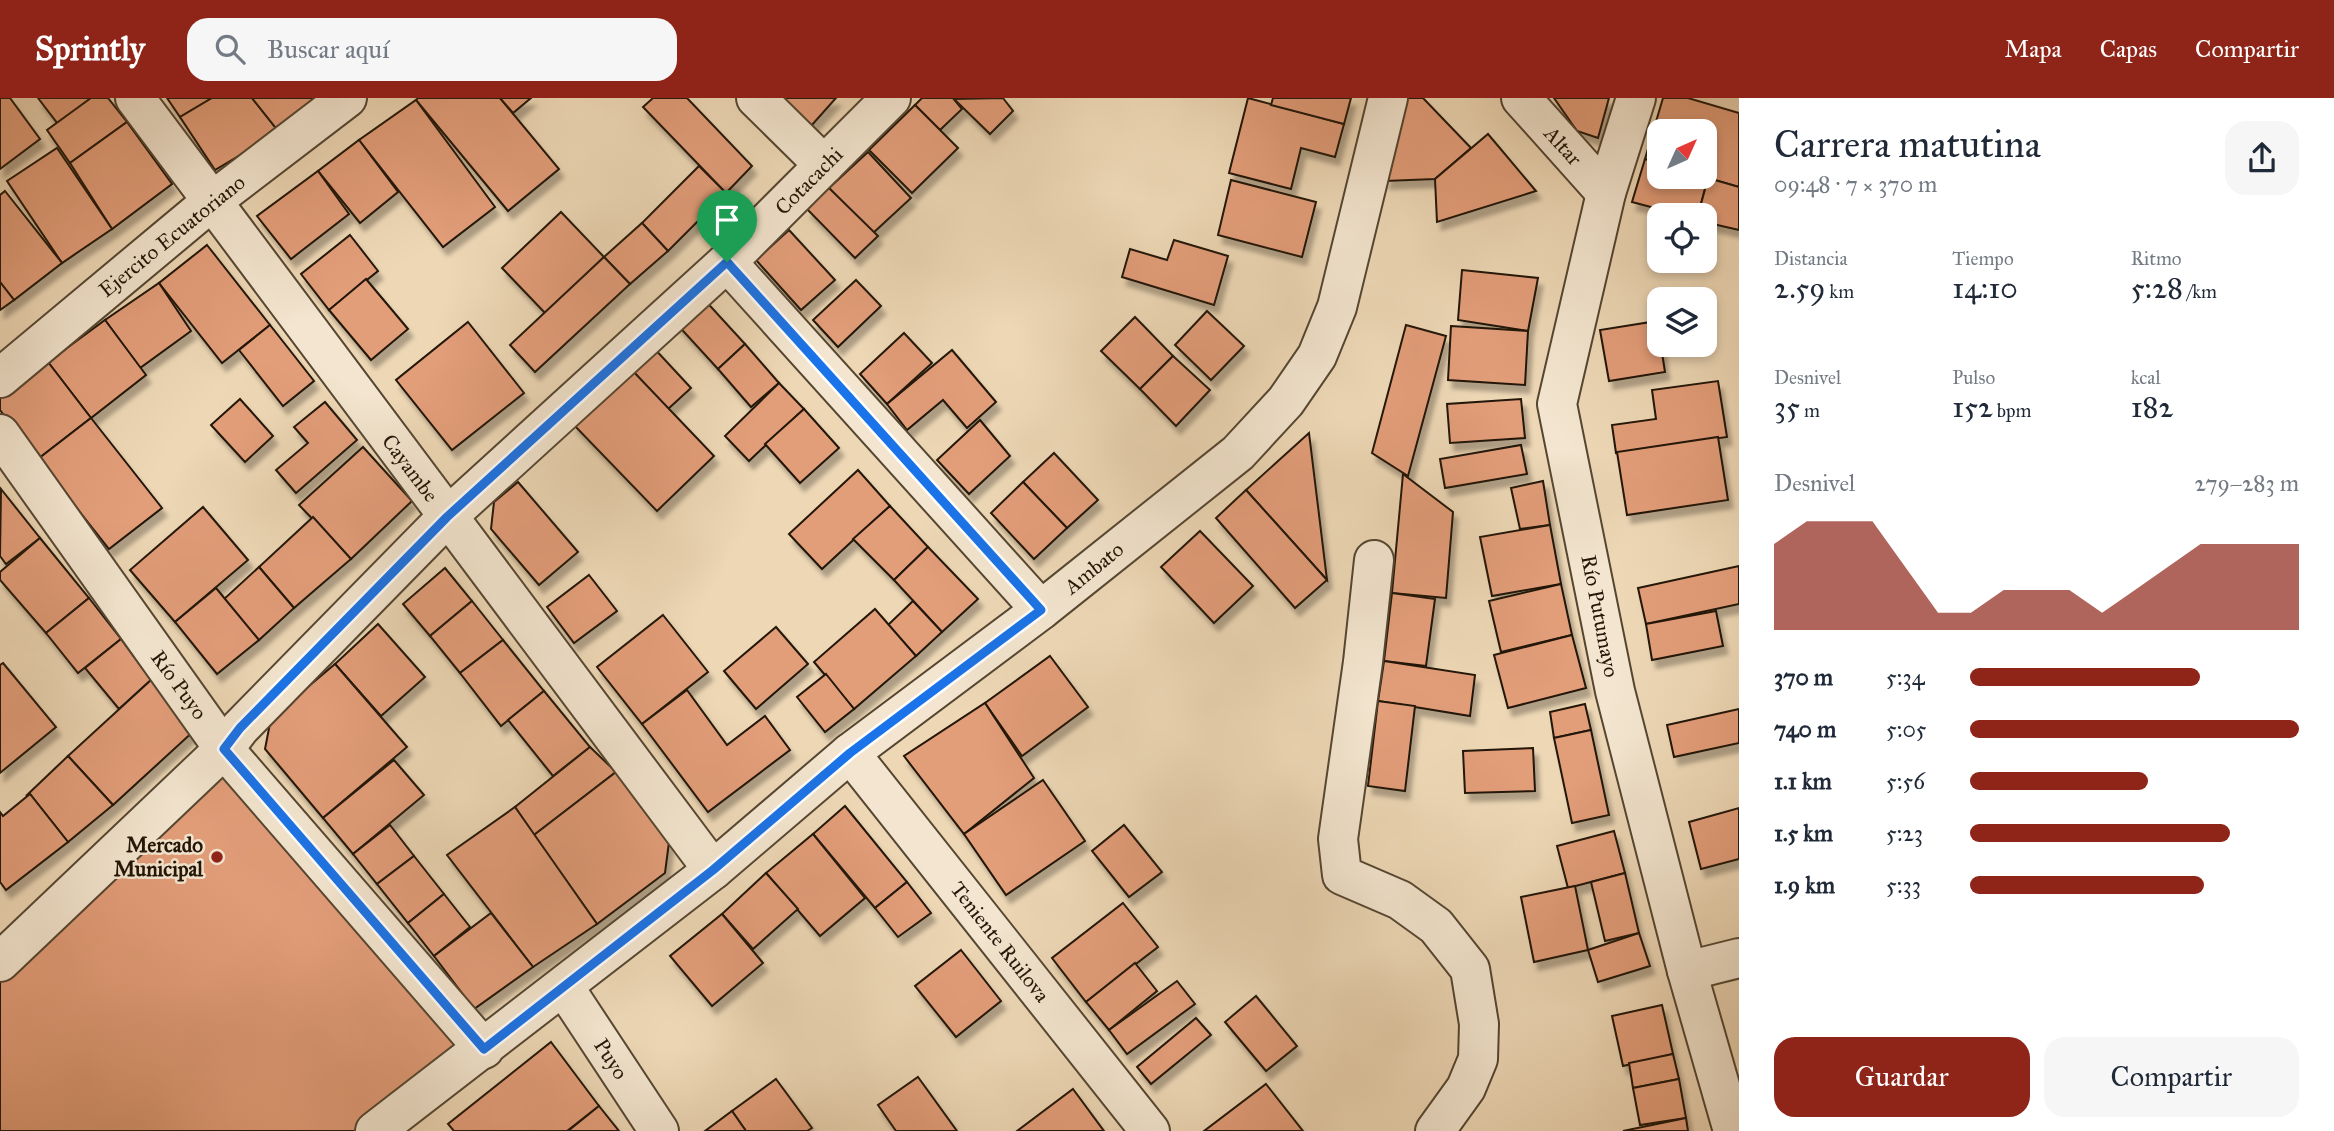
<!DOCTYPE html>
<html lang="es">
<head>
<meta charset="utf-8">
<style>
  body { margin:0; font-family:"IM FELL Great Primer",serif; background:#f6f6f7; color:#1f2937; height:100vh; display:flex; flex-direction:column; font-size:26px; white-space:nowrap }
  * { box-sizing:border-box; margin:0 }
  p { font-size:23px; color:#747a83 }
  .icon { flex:none; width:38px; height:38px; fill:none; stroke:currentColor; stroke-width:2; stroke-linecap:round; stroke-linejoin:round }
  .map { position:relative; flex:1; overflow:hidden }
  .drawer { display:flex; flex-direction:column; background:#fff; width:595px }
  .drawer>* { flex:none }
  .needle { width:46px; rotate:45deg }
  .tools { position:absolute; left:1647px; top:21px; display:grid; gap:14px }
  .tools a { display:grid; place-items:center; width:70px; height:70px; border-radius:14px; background:#fff; box-shadow:0 4px 10px #0003; font-size:35px }
  .pin { position:absolute; display:grid; place-items:center; width:60px; height:60px; color:#fff; margin:-72px -30px; border-radius:50% 50% 50% 0; rotate:-45deg; box-shadow:0 0 7px #0007 }
  .pin .icon { rotate:45deg }
  .round { display:grid; place-items:center; flex:none; width:74px; height:74px; border-radius:21px; background:#f6f6f7 }
  .overview { display:flex; align-items:center; justify-content:space-between; height:119px; padding:0 35px }
  h1 { font-size:38px; font-weight:600; line-height:52px }
  .figures { display:grid; grid-template-columns:repeat(3,1fr); gap:10px; height:119px; padding:7px 35px }
  .figures div { display:grid; align-content:center }
  .figures b { font-size:30px; font-weight:600 }
  .figures small { font-size:19px; font-weight:400 }
  .figures p { font-size:19px }
  .chart { height:196px; padding:14px 35px }
  .chart p { display:flex; justify-content:space-between }
  .chart svg { width:100%; height:126px; margin-top:7px; fill:#8f2418; opacity:.7 }
  .primary-button { display:flex; gap:14px; margin-top:auto; padding:14px 35px }
  .primary-button a { flex:1; height:80px; border-radius:21px; background:#8f2418; color:#fff; font-size:28px; font-weight:600; line-height:80px; text-align:center }
  .primary-button a+a { background:#f6f6f7; color:#1f2937 }
  ul { padding:0 35px; list-style:none; font-size:23px }
  li { display:grid; grid-template-columns:112px 84px 1fr; align-items:center; height:52px }
  li i { height:18px; border-radius:9px; background:#8f2418 }
  header { display:flex; align-items:center; gap:42px; box-sizing:border-box; height:98px; padding:0 35px; background:#8f2418; color:#fff }
  header strong { font-size:33px }
  nav { display:flex; gap:38px; margin-inline-start:auto; font-size:24px }
  .search { width:490px; height:63px; background:#f6f6f7; display:flex; align-items:center; gap:18px; box-sizing:border-box; padding:0 24px; border-radius:21px; color:#747a83; font-size:26px }
  main { display:flex; flex:1; min-height:0 }
  .map>svg:first-child { display:block }
</style>
</head>
<body>
<header>
<strong>Sprintly</strong>
<div class="search"><svg class="icon" aria-label="search" viewBox="0 0 24 24"><circle cx="10" cy="10" r="6"/><path d="M15 15l6 6"/></svg>Buscar aquí</div>
<nav><a>Mapa</a><a>Capas</a><a>Compartir</a></nav>
</header>
<main>
<div class="map">
<svg width="1739" height="1033" viewBox="0 0 1739 1033">
  <defs>
    <filter id="shadow"><feDropShadow dx="4.5" dy="8" stdDeviation="2" flood-color="#0004"/></filter>
  </defs>
  <rect width="100%" height="100%" fill="#edd7b5"/>
  <filter id="stains"><feTurbulence type="fractalNoise" baseFrequency=".00286" numOctaves="4"/><feColorMatrix values="0 0 0 0 .2 0 0 0 0 .09 0 0 0 0 .02 0 0 0 .5 -.17"/></filter>
  <radialGradient id="worn" r=".72"><stop offset=".6" stop-color="#630" stop-opacity="0"/><stop offset="1" stop-color="#630" stop-opacity=".3"/></radialGradient>
  <g fill="#e29d79" stroke="#221607" stroke-width="2" filter="url(#shadow)">
    <path d="M 0,0 L 10,0 L 40,41 L 0,71 Z"/>
    <path d="M 38,0 L 91,0 L 58,26 Z"/>
    <path d="M 91,0 L 108,0 L 127,24 L 70,65 L 47,32 Z"/>
    <path d="M 167,0 L 212,0 L 180,19 Z"/>
    <path d="M 212,0 L 252,0 L 279,34 L 215,72 L 180,19 Z"/>
    <path d="M 252,0 L 321,0 L 279,34 Z"/>
    <path d="M 418,0 L 500,0 L 559,71 L 508,113 L 416,2 Z"/>
    <path d="M 500,0 L 531,0 L 513,15 Z"/>
    <path d="M 653,0 L 687,0 L 752,68 L 726,95 L 643,9 Z"/>
    <path d="M 783,0 L 836,0 L 811,28 Z"/>
    <path d="M 922,0 L 953,0 L 962,11 L 940,32 L 915,7 Z"/>
    <path d="M 1003,0 L 1013,13 L 990,36 L 954,1 Z"/>
    <path d="M 1248,0 L 1344,26 L 1335,59 L 1301,50 L 1291,91 L 1229,75 Z"/>
    <path d="M 1273,0 L 1351,0 L 1344,26 L 1271,7 Z"/>
    <path d="M 1407,0 L 1423,0 L 1471,50 L 1435,81 L 1385,83 Z"/>
    <path d="M 1554,0 L 1609,0 L 1598,40 L 1577,33 Z"/>
    <path d="M 1663,0 L 1688,0 L 1739,15 L 1739,89 L 1704,79 L 1704,33 L 1659,33 L 1659,65 L 1645,61 Z"/>
    <path d="M 416,2 L 495,109 L 443,149 L 359,42 Z"/>
    <path d="M 915,7 L 958,50 L 912,95 L 869,52 Z"/>
    <path d="M 127,24 L 172,86 L 112,131 L 70,65 Z"/>
    <path d="M 1488,36 L 1536,93 L 1437,124 L 1435,81 Z"/>
    <path d="M 359,42 L 398,94 L 360,125 L 318,73 Z"/>
    <path d="M 57,50 L 112,131 L 62,165 L 7,83 Z"/>
    <path d="M 868,54 L 911,100 L 872,136 L 829,90 Z"/>
    <path d="M 1645,61 L 1659,65 L 1659,79 L 1708,80 L 1698,117 L 1681,117 L 1632,104 Z"/>
    <path d="M 699,68 L 726,95 L 668,153 L 642,125 Z"/>
    <path d="M 318,73 L 349,116 L 291,161 L 257,118 Z"/>
    <path d="M 1708,80 L 1739,89 L 1739,132 L 1704,124 L 1704,117 L 1698,117 Z"/>
    <path d="M 1231,82 L 1316,104 L 1302,159 L 1218,137 Z"/>
    <path d="M 829,90 L 878,138 L 855,160 L 807,111 Z"/>
    <path d="M 5,93 L 62,165 L 14,202 L 0,184 L 0,97 Z"/>
    <path d="M 561,114 L 604,159 L 546,216 L 502,170 Z"/>
    <path d="M 642,125 L 668,153 L 630,186 L 604,159 Z"/>
    <path d="M 789,132 L 835,182 L 801,212 L 756,162 Z"/>
    <path d="M 350,137 L 378,173 L 329,212 L 301,176 Z"/>
    <path d="M 1174,142 L 1228,158 L 1214,207 L 1122,179 L 1130,151 L 1167,162 Z"/>
    <path d="M 207,147 L 270,227 L 222,265 L 159,185 Z"/>
    <path d="M 604,159 L 630,186 L 535,274 L 510,247 Z"/>
    <path d="M 1462,172 L 1538,180 L 1528,233 L 1458,222 Z"/>
    <path d="M 366,181 L 408,231 L 371,262 L 329,212 Z"/>
    <path d="M 856,182 L 881,208 L 838,249 L 813,222 Z"/>
    <path d="M 0,184 L 14,202 L 0,212 Z"/>
    <path d="M 159,185 L 191,233 L 140,270 L 105,222 Z"/>
    <path d="M 701,198 L 745,246 L 718,271 L 674,223 Z"/>
    <path d="M 1207,213 L 1244,248 L 1211,282 L 1175,247 Z"/>
    <path d="M 1135,219 L 1173,258 L 1140,291 L 1101,253 Z"/>
    <path d="M 105,222 L 146,277 L 91,320 L 48,264 Z"/>
    <path d="M 1657,223 L 1665,274 L 1609,283 L 1600,232 Z"/>
    <path d="M 468,224 L 524,295 L 452,352 L 396,282 Z"/>
    <path d="M 270,227 L 314,283 L 283,308 L 239,252 Z"/>
    <path d="M 1406,227 L 1446,238 L 1408,378 L 1372,355 Z"/>
    <path d="M 1451,228 L 1528,233 L 1525,287 L 1448,282 Z"/>
    <path d="M 904,235 L 932,265 L 887,306 L 860,276 Z"/>
    <path d="M 745,246 L 779,285 L 751,309 L 718,271 Z"/>
    <path d="M 652,248 L 691,290 L 668,311 L 629,269 Z"/>
    <path d="M 952,252 L 996,304 L 967,330 L 943,302 L 907,332 L 887,306 Z"/>
    <path d="M 1173,258 L 1210,292 L 1176,328 L 1140,291 Z"/>
    <path d="M 48,264 L 91,320 L 38,361 L 0,312 L 0,299 Z"/>
    <path d="M 629,269 L 714,358 L 657,413 L 572,325 Z"/>
    <path d="M 1718,283 L 1727,339 L 1616,355 L 1612,327 L 1656,321 L 1652,292 Z"/>
    <path d="M 779,285 L 804,311 L 749,363 L 725,338 Z"/>
    <path d="M 240,301 L 273,338 L 245,364 L 211,327 Z"/>
    <path d="M 1521,301 L 1525,340 L 1450,345 L 1447,306 Z"/>
    <path d="M 325,304 L 357,342 L 296,395 L 276,372 L 308,345 L 294,329 Z"/>
    <path d="M 804,311 L 839,350 L 800,385 L 765,346 Z"/>
    <path d="M 91,320 L 162,410 L 109,451 L 38,361 Z"/>
    <path d="M 980,322 L 1010,358 L 969,396 L 937,362 Z"/>
    <path d="M 1309,335 L 1327,482 L 1246,392 Z"/>
    <path d="M 1718,339 L 1728,402 L 1627,417 L 1617,354 Z"/>
    <path d="M 1521,347 L 1527,376 L 1445,390 L 1440,361 Z"/>
    <path d="M 363,349 L 412,403 L 351,461 L 299,407 Z"/>
    <path d="M 1054,355 L 1098,402 L 1067,430 L 1023,384 Z"/>
    <path d="M 858,372 L 890,408 L 822,471 L 789,436 Z"/>
    <path d="M 1403,376 L 1453,414 L 1446,500 L 1392,495 Z"/>
    <path d="M 1543,383 L 1550,427 L 1520,431 L 1511,390 Z"/>
    <path d="M 518,384 L 578,454 L 539,487 L 491,431 L 494,404 Z"/>
    <path d="M 1023,384 L 1067,430 L 1034,461 L 991,415 Z"/>
    <path d="M 1,391 L 40,440 L 6,466 L 0,458 Z"/>
    <path d="M 1246,392 L 1327,482 L 1295,510 L 1216,420 Z"/>
    <path d="M 890,408 L 928,449 L 894,482 L 853,441 Z"/>
    <path d="M 203,409 L 248,462 L 175,524 L 130,472 Z"/>
    <path d="M 313,419 L 351,461 L 294,510 L 259,469 Z"/>
    <path d="M 1550,427 L 1561,486 L 1492,498 L 1480,439 Z"/>
    <path d="M 1200,433 L 1253,488 L 1214,525 L 1161,469 Z"/>
    <path d="M 40,440 L 89,500 L 46,535 L 0,482 L 0,474 Z"/>
    <path d="M 928,449 L 978,501 L 942,534 L 894,482 Z"/>
    <path d="M 1739,468 L 1739,506 L 1646,526 L 1638,490 Z"/>
    <path d="M 259,469 L 294,510 L 259,542 L 223,502 Z"/>
    <path d="M 445,470 L 472,503 L 430,538 L 403,506 Z"/>
    <path d="M 589,477 L 617,513 L 574,545 L 547,509 Z"/>
    <path d="M 1561,486 L 1572,537 L 1501,554 L 1489,503 Z"/>
    <path d="M 216,490 L 259,542 L 217,576 L 175,524 Z"/>
    <path d="M 1392,495 L 1435,501 L 1426,568 L 1384,563 Z"/>
    <path d="M 89,500 L 121,541 L 78,575 L 46,535 Z"/>
    <path d="M 472,503 L 503,542 L 460,575 L 430,538 Z"/>
    <path d="M 913,503 L 942,534 L 916,558 L 887,528 Z"/>
    <path d="M 875,511 L 916,558 L 854,611 L 814,564 Z"/>
    <path d="M 1716,513 L 1723,548 L 1652,562 L 1646,526 Z"/>
    <path d="M 663,517 L 708,574 L 642,626 L 597,569 Z"/>
    <path d="M 378,526 L 425,579 L 381,618 L 335,566 Z"/>
    <path d="M 776,529 L 808,566 L 756,611 L 724,573 Z"/>
    <path d="M 1572,537 L 1586,590 L 1508,610 L 1494,557 Z"/>
    <path d="M 121,541 L 151,582 L 119,611 L 85,570 Z"/>
    <path d="M 503,542 L 544,593 L 501,628 L 460,575 Z"/>
    <path d="M 1050,558 L 1088,609 L 1022,658 L 985,605 Z"/>
    <path d="M 1384,563 L 1475,577 L 1470,618 L 1378,603 Z"/>
    <path d="M 3,565 L 56,629 L 0,675 L 0,567 Z"/>
    <path d="M 335,566 L 407,649 L 323,720 L 265,651 L 271,620 Z"/>
    <path d="M 826,576 L 854,611 L 825,634 L 797,599 Z"/>
    <path d="M 151,582 L 196,631 L 113,707 L 68,658 Z"/>
    <path d="M 687,592 L 727,647 L 765,618 L 790,652 L 708,714 L 642,626 Z"/>
    <path d="M 544,593 L 590,649 L 553,678 L 508,622 Z"/>
    <path d="M 1378,603 L 1415,608 L 1405,693 L 1368,688 Z"/>
    <path d="M 985,605 L 1034,680 L 964,736 L 904,658 Z"/>
    <path d="M 1585,606 L 1591,632 L 1554,640 L 1550,614 Z"/>
    <path d="M 1739,611 L 1739,645 L 1674,659 L 1667,627 Z"/>
    <path d="M 1591,632 L 1609,717 L 1572,725 L 1554,640 Z"/>
    <path d="M 590,649 L 616,674 L 534,737 L 515,709 Z"/>
    <path d="M 1533,650 L 1535,693 L 1465,695 L 1463,653 Z"/>
    <path d="M 68,658 L 113,707 L 68,744 L 30,696 L 26,698 Z"/>
    <path d="M 223,662 L 472,949 L 360,1033 L 0,1033 L 0,881 Z"/>
    <path d="M 394,662 L 424,697 L 353,756 L 323,720 Z"/>
    <path d="M 616,674 L 669,744 L 665,775 L 597,826 L 534,737 Z"/>
    <path d="M 1043,682 L 1085,743 L 1006,797 L 964,736 Z"/>
    <path d="M 30,696 L 68,744 L 6,792 L 0,784 L 0,714 L 3,718 Z"/>
    <path d="M 845,708 L 907,784 L 875,810 L 813,736 Z"/>
    <path d="M 515,709 L 597,826 L 533,869 L 447,757 Z"/>
    <path d="M 1739,710 L 1739,761 L 1701,771 L 1689,724 Z"/>
    <path d="M 390,727 L 414,758 L 377,786 L 353,756 Z"/>
    <path d="M 1124,727 L 1162,774 L 1129,799 L 1092,753 Z"/>
    <path d="M 1614,733 L 1625,775 L 1568,790 L 1557,748 Z"/>
    <path d="M 813,736 L 865,800 L 820,838 L 766,775 Z"/>
    <path d="M 414,758 L 444,796 L 408,825 L 377,786 Z"/>
    <path d="M 766,775 L 798,811 L 753,851 L 722,816 Z"/>
    <path d="M 1625,775 L 1639,835 L 1605,843 L 1591,784 Z"/>
    <path d="M 907,784 L 931,815 L 898,839 L 875,810 Z"/>
    <path d="M 1575,788 L 1588,852 L 1534,864 L 1521,799 Z"/>
    <path d="M 444,796 L 470,829 L 434,858 L 408,825 Z"/>
    <path d="M 1123,805 L 1158,849 L 1086,904 L 1052,860 Z"/>
    <path d="M 491,815 L 533,869 L 474,911 L 434,858 Z"/>
    <path d="M 722,816 L 763,865 L 712,908 L 670,858 Z"/>
    <path d="M 1639,835 L 1650,868 L 1598,884 L 1588,852 Z"/>
    <path d="M 961,852 L 1001,903 L 956,939 L 915,888 Z"/>
    <path d="M 1135,865 L 1157,893 L 1109,932 L 1086,904 Z"/>
    <path d="M 1177,883 L 1195,906 L 1127,956 L 1109,932 Z"/>
    <path d="M 1256,898 L 1297,948 L 1266,973 L 1225,924 Z"/>
    <path d="M 1662,907 L 1673,956 L 1623,968 L 1612,918 Z"/>
    <path d="M 1196,920 L 1211,937 L 1151,986 L 1137,969 Z"/>
    <path d="M 551,944 L 599,1008 L 567,1033 L 454,1033 L 448,1026 Z"/>
    <path d="M 1673,956 L 1679,981 L 1633,990 L 1629,965 Z"/>
    <path d="M 918,979 L 957,1033 L 896,1033 L 878,1007 Z"/>
    <path d="M 776,981 L 812,1030 L 807,1033 L 746,1033 L 732,1013 Z"/>
    <path d="M 1679,981 L 1686,1020 L 1640,1027 L 1633,990 Z"/>
    <path d="M 1266,986 L 1303,1033 L 1204,1033 Z"/>
    <path d="M 1073,991 L 1104,1033 L 1017,1033 Z"/>
    <path d="M 599,1008 L 619,1033 L 568,1033 Z"/>
    <path d="M 732,1013 L 746,1033 L 705,1033 Z"/>
    <path d="M 1686,1020 L 1688,1033 L 1623,1033 Z"/>
  </g>
  <g fill="none" stroke-linecap="round" stroke-linejoin="round">
    <g stroke="#554632" stroke-width="42">
      <g id="minor">
        <path d="M 135,0 L 713,772"/>
        <path d="M 756,0 L 824,67"/>
        <path d="M 1521,0 L 1606,95"/>
        <path d="M 1636,0 L 1606,95 L 1557,306 L 1615,593 L 1687,873 L 1733,1033"/>
        <path d="M 727,164 L 1041,512"/>
        <path d="M 0,280 L 211,104 L 347,0"/>
        <path d="M 0,336 L 224,651 L 484,951"/>
        <path d="M 1374,462 L 1363,564 L 1338,741 L 1342,777 L 1400,802 L 1436,828 L 1470,871 L 1479,926 L 1478,961 L 1466,990 L 1435,1033"/>
        <path d="M 850,655 L 1150,1033"/>
        <path d="M 0,864 L 224,651 L 240,630 L 447,419 L 727,164 L 891,0"/>
        <path d="M 1687,873 L 1739,860"/>
        <path d="M 564,889 L 659,1033"/>
        <path d="M 375,1033 L 713,772 L 850,655 L 1041,512 L 1238,355 L 1286,303 L 1317,258 L 1337,209 L 1388,0"/>
      </g>
    </g>
    <use href="#minor" stroke="#f3e5cf" stroke-width="38"/>
  </g>
  <g fill="none" stroke-linecap="round" stroke-linejoin="round">
    <g stroke="#fff" stroke-width="14">
      <path id="route" d="M 727,164 L 1041,512 L 850,655 L 713,772 L 484,951 L 224,651 L 240,630 L 447,419 Z"/>
    </g>
    <use href="#route" stroke="#1a73e8" stroke-width="9"/>
  </g>
  <circle fill="#8f2418" stroke="#f3e5cf" stroke-width="2.5" cx="217" cy="759" r="7"/>
  <g text-anchor="middle" dominant-baseline="central" stroke-width="5" stroke-linejoin="round" paint-order="stroke">
    <g font-size="21" fill="#221607" stroke="#f3e5cf">
      <text transform="translate(1563 48) rotate(48)">Altar</text>
      <text transform="translate(809 83) rotate(-45)">Cotacachi</text>
      <text transform="translate(172 138) rotate(-39)">Ejercito Ecuatoriano</text>
      <text transform="translate(410 370) rotate(53)">Cayambe</text>
      <text transform="translate(1094 470) rotate(-39)">Ambato</text>
      <text transform="translate(1600 518) rotate(79)">Río Putumayo</text>
      <text transform="translate(179 587) rotate(54)">Río Puyo</text>
      <text transform="translate(1000 844) rotate(52)">Teniente Ruilova</text>
      <text transform="translate(611 961) rotate(57)">Puyo</text>
    </g>
    <g font-size="21" font-weight="bold" fill="#221607" stroke="#f3e5cf" text-anchor="end">
      <text x="203" y="747">Mercado<tspan x="203" dy="24">Municipal</tspan></text>
    </g>
  </g>
  <rect width="100%" height="100%" filter="url(#stains)"/>
  <rect width="100%" height="100%" fill="url(#worn)"/>
</svg>
<div class="tools">
<a><svg class="needle" viewBox="-14 -14 28 28"><path d="M0-13l5 13h-10z" fill="#e53935"/><path d="M0 13l5-13h-10z" fill="#747a83"/></svg></a>
<a><svg class="icon" aria-label="locate" viewBox="0 0 24 24"><circle cx="12" cy="12" r="6"/><path d="M12 2v4M12 18v4M2 12h4M18 12h4"/></svg></a>
<a><svg class="icon" aria-label="layers" viewBox="0 0 24 24"><path d="M12 4l9 5-9 5-9-5zM3 14l9 5 9-5"/></svg></a>
</div>
<div class="pin" style="left:727px;top:164px;background:#1e9e55"><svg class="icon" aria-label="arrive" viewBox="0 0 24 24"><path d="M6 21V4h12l-3 4 3 4H6"/></svg></div>
</div>
<section class="drawer">
<div class="overview"><div><h1>Carrera matutina</h1><p>09:48 · 7 × 370 m</p></div><a class="round"><svg class="icon" aria-label="share" viewBox="0 0 24 24"><path d="M12 15V3M7 8l5-5 5 5M5 13v7h14v-7"/></svg></a></div>
<div class="figures">
<div><p>Distancia</p><b>2.59<small> km</small></b></div>
<div><p>Tiempo</p><b>14:10</b></div>
<div><p>Ritmo</p><b>5:28<small> /km</small></b></div>
</div>
<div class="figures">
<div><p>Desnivel</p><b>35<small> m</small></b></div>
<div><p>Pulso</p><b>152<small> bpm</small></b></div>
<div><p>kcal</p><b>182</b></div>
</div>
<div class="chart"><p><span>Desnivel</span>279–283 m</p>
<svg viewBox="0 0 160 44" preserveAspectRatio="none"><path d="M0 44V14L10 6L20 6L30 6L40 22L50 38L60 38L70 30L80 30L90 30L100 38L110 30L120 22L130 14L140 14L150 14L160 14V44z"/></svg>
</div>
<ul>
<li><b>370 m</b>5:34<i style="width:70%"></i></li>
<li><b>740 m</b>5:05<i style="width:100%"></i></li>
<li><b>1.1 km</b>5:56<i style="width:54%"></i></li>
<li><b>1.5 km</b>5:23<i style="width:79%"></i></li>
<li><b>1.9 km</b>5:33<i style="width:71%"></i></li>
</ul>
<div class="primary-button"><a>Guardar</a><a>Compartir</a></div>
</section>
</main>
</body>
</html>
